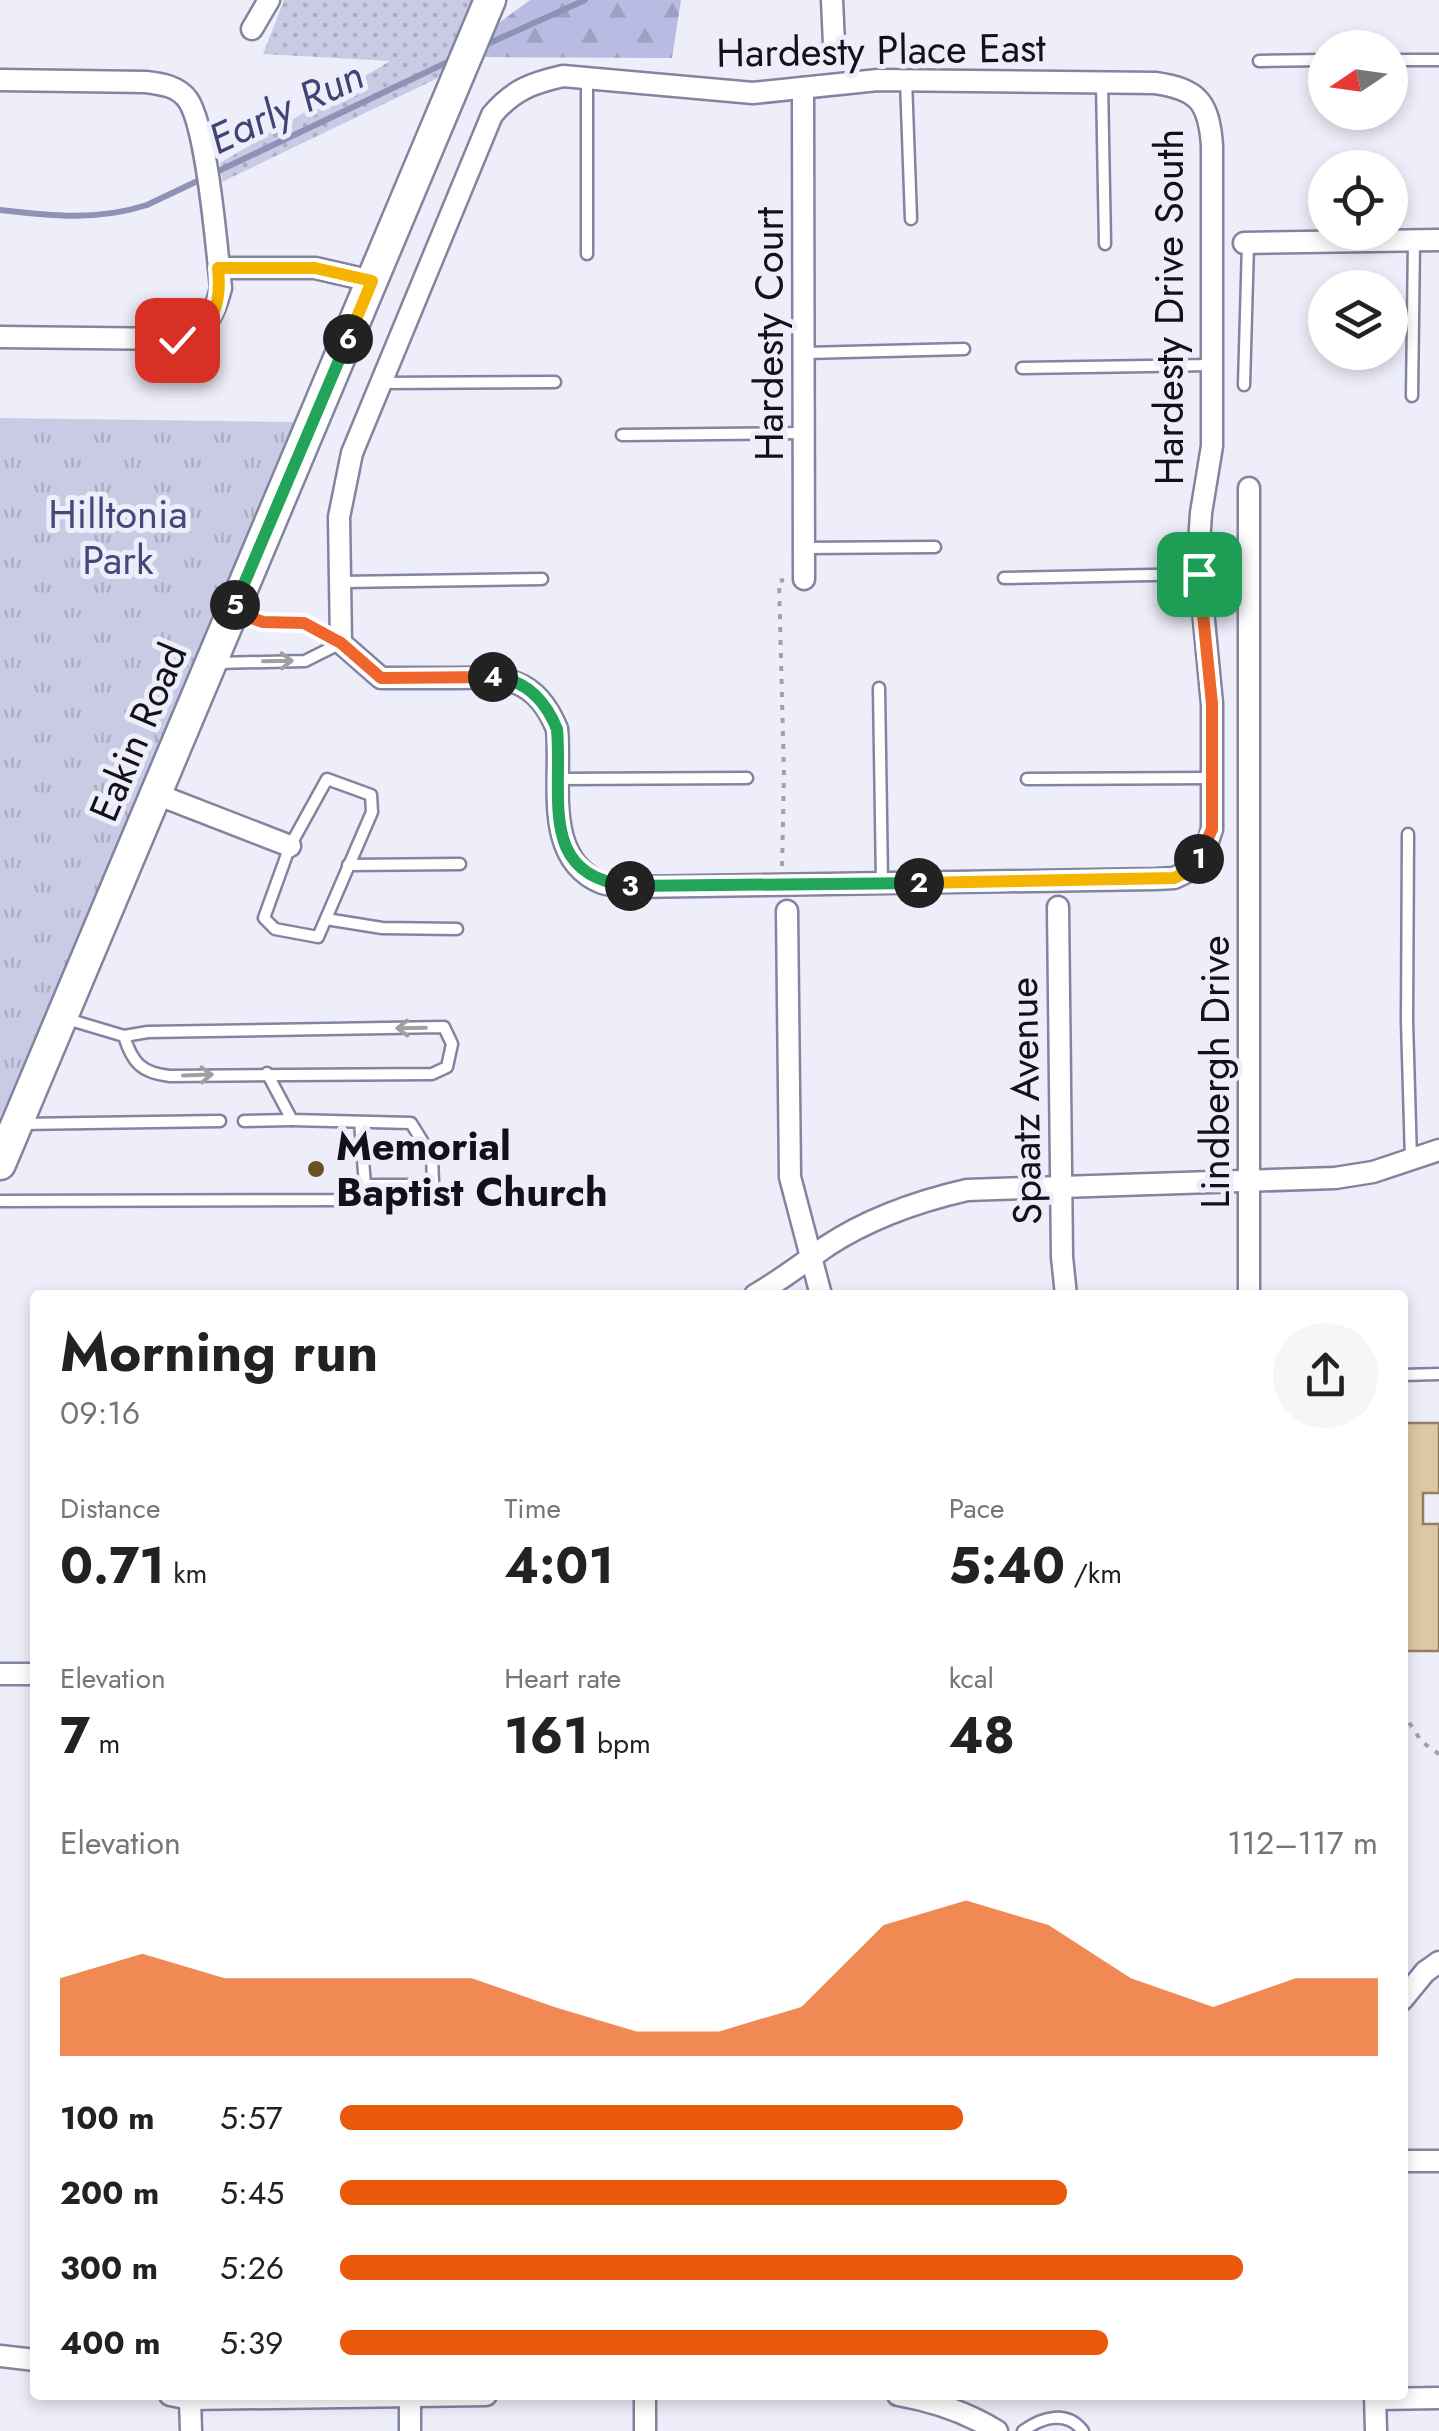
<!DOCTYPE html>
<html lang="en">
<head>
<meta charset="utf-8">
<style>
  body { margin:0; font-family:Jost,sans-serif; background:#f6f6f6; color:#222; height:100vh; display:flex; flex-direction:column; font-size:38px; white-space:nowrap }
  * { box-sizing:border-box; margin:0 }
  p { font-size:32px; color:#767676 }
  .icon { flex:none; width:55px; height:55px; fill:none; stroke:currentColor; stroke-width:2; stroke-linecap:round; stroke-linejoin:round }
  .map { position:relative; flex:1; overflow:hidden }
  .drawer { position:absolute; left:30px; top:1290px; width:1378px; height:1110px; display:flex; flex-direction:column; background:#fff; border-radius:10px; box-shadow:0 5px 15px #0003 }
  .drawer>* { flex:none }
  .needle { width:65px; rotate:257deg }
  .fabs { position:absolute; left:1308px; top:30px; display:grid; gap:20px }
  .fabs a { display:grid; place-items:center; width:100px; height:100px; border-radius:50%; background:#fff; box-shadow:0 5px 15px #0003; font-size:50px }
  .pin { position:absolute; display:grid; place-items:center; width:85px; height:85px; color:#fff; margin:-42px; border-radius:20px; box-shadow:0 5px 15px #0006 }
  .km { position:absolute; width:50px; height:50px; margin:-25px; border-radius:50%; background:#222; color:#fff; font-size:28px; line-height:50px; text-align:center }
  .round { display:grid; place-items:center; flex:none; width:105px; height:105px; border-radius:52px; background:#f6f6f6 }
  .overview { display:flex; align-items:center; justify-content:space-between; height:170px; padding:0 30px }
  h1 { font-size:55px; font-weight:700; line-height:75px }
  .stats { display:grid; grid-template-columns:repeat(3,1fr); gap:15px; height:170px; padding:10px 30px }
  .stats div { display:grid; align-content:center }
  .stats b { font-size:50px; font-weight:700 }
  .stats small { font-size:28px; font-weight:400 }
  .stats p { font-size:28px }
  .chart { height:280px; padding:20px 30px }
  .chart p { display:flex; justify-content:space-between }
  .chart svg { width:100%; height:180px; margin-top:10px; fill:#ea580c; opacity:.7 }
  ul { padding:0 30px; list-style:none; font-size:32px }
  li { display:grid; grid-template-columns:160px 120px 1fr; align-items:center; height:75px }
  li i { height:25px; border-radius:12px; background:#ea580c }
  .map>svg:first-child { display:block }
</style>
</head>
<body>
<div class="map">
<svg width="1439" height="2431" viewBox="0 0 1439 2431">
  <defs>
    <pattern id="grass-dots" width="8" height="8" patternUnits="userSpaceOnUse" patternTransform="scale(2.5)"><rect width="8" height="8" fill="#c9cae4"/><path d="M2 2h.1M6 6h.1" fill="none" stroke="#acacc3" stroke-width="1.8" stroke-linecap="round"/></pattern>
    <pattern id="forest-firs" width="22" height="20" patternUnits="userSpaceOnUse" patternTransform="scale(2.5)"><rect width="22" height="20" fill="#b9bbe2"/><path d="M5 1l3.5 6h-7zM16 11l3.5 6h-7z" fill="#9ea0c1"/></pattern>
    <pattern id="park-tufts" width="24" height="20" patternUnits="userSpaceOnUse" patternTransform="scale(2.5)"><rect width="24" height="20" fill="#c9cae4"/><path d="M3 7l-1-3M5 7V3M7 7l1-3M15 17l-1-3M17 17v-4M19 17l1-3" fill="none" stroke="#acacc3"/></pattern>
  </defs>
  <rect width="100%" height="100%" fill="#edeefa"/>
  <path fill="url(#grass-dots)" d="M 284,0 L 473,0 L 440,77 L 222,182 L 220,163 L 390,61 L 263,54 Z"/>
  <path fill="url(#forest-firs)" d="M 530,0 L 681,0 L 672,58 L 483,57 L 499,23 Z"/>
  <path fill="url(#park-tufts)" d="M 0,418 L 294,422 L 0,1121 Z"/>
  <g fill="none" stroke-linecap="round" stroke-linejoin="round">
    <g stroke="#9091b7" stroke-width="6">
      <path d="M 483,46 L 585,0"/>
      <path d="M 0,210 C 51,216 97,221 147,205 L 454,59"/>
    </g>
  </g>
  <path fill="#dfc7a3" stroke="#907f66" stroke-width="2.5" d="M 1402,1423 L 1439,1423 L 1439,1493 L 1423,1493 L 1423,1524 L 1439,1524 L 1439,1651 L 1402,1651 Z"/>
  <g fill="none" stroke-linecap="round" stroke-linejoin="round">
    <g stroke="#8384a0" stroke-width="15">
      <g id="lane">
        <path d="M 1390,60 L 1439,60"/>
        <path d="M 1259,61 L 1325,60"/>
        <path d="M 906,80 L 911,219"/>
        <path d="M 1102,83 L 1105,244"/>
        <path d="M 587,254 L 587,78"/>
        <path d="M 805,353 L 964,349"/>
        <path d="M 1022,368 L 1211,365"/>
        <path d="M 381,383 L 555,382"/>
        <path d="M 1244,385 L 1248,244"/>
        <path d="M 1412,396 L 1414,241"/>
        <path d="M 622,435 L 804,433"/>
        <path d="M 804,548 L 935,547"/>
        <path d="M 1004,578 L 1199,574"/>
        <path d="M 341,582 L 542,579"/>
        <path d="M 234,612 L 263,622 L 304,623 L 340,643"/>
        <path d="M 216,663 L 305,661 L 341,643"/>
        <path d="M 879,688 L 882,882"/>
        <path d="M 327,779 L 371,795 L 372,812 L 318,937 L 275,929 L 264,918 L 290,846 Z"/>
        <path d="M 559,779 L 747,778"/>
        <path d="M 1027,779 L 1211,778"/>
        <path d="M 1408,834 L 1407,1021 L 1411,1160"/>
        <path d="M 348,865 L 460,864"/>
        <path d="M 326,919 L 382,928 L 457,929"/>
        <path d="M 67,1019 L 124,1036 L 148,1032 L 444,1027 L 452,1044 L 447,1067 L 432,1074 L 170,1076 C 141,1073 132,1062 124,1036"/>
        <path d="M 267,1073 L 292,1120 L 411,1123 L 432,1157 L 433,1182 L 426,1185 L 365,1185 L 360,1122"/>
        <path d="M 244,1121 L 292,1120"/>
        <path d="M 21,1124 L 220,1121"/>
        <path d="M 0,1201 L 345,1200 L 365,1185"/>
        <path d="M 1402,1375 L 1439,1374"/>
        <path d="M 1023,2431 C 1042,2417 1067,2410 1083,2431"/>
      </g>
    </g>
    <g stroke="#8384a0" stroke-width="25">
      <g id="street">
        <path d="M 832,0 L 834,44"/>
        <path d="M 252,29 L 269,0"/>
        <path d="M 563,76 L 753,93 L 878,80 L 1155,83 C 1198,89 1209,102 1212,146 L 1212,446 L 1201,513 L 1198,558 L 1212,704 L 1212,829 L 1205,851 L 1191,870 L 1174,878 L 1155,879 L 633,887 C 624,886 611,886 602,883 C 542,859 562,780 557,729 C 535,675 504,677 453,678 C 429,678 405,678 381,678 L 341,643 L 339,517 L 352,453 L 492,115 C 513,90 532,83 563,76 Z"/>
        <path d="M 0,80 L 146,82 C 162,84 178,86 188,100 C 207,128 217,250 221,288 C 213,319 207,328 177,339 L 0,337"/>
        <path d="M 803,88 L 804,579"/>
        <path d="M 1244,243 L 1439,240"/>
        <path d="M 219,268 L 315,268 L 372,281"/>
        <path d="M 1249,488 L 1249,1295"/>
        <path d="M 156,794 L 290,846"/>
        <path d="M 1058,907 L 1062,1257 L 1066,1295"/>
        <path d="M 787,911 L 790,1177 L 821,1295"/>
        <path d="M 755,1295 C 781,1280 803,1263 827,1246 C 868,1219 919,1201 967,1190 L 1335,1178 L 1373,1172 L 1439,1150"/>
        <path d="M 0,1674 L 35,1674"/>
        <path d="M 1402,2000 L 1425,1972 L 1439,1962"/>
        <path d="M 1402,2161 L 1439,2161"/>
        <path d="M 0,2356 L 35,2360"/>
        <path d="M 170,2395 L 190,2399 L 486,2395"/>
        <path d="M 645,2395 L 645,2431"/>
        <path d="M 898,2395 C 932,2401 968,2413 997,2431"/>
        <path d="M 1375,2395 L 1376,2431"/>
        <path d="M 410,2397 L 410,2431"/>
        <path d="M 190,2399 L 191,2431"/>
        <path d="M 1376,2399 L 1439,2398"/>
      </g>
    </g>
    <g stroke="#8384a0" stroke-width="35">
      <path id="secondary" d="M 0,1164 L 490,0"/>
    </g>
    <g stroke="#a0a1ac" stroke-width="4" stroke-dasharray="5 8" stroke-linecap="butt">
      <path d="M 782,866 L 784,776 L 779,581 L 784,580"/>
      <path d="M 1402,1712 L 1422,1742 L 1439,1754"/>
    </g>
    <use href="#lane" stroke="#fff" stroke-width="10"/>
    <use href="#street" stroke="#fff" stroke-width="20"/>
    <use href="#secondary" stroke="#fff" stroke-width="30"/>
  </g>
  <defs><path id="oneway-shaft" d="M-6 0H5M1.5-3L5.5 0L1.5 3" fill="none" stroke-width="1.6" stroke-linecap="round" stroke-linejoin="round" transform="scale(2.5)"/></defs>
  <g stroke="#a0a0a4">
    <use href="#oneway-shaft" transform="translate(278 661) rotate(-1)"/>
    <use href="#oneway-shaft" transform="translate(411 1028) rotate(179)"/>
    <use href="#oneway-shaft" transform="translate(198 1075) rotate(-2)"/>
  </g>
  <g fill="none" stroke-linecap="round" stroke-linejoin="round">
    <g stroke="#fff" stroke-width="20">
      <path id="split-1" d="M 1199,574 L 1212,704 L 1212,829 L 1199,859"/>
    </g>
    <g stroke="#fff" stroke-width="20">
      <path id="split-2" d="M 919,883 L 1174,878 L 1191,870 L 1199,859"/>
    </g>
    <g stroke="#fff" stroke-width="20">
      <path id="split-3" d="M 630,886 L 919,883"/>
    </g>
    <g stroke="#fff" stroke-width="20">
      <path id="split-4" d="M 493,677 C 526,679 545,700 557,729 C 563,798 537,876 630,886"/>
    </g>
    <g stroke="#fff" stroke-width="20">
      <path id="split-5" d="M 235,605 L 232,611 L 263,622 L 304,623 L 341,643 L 381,678 L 493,677"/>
    </g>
    <g stroke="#fff" stroke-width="20">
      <path id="split-6" d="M 235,605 L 348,339"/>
    </g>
    <g stroke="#fff" stroke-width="20">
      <path id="split-7" d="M 177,340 C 214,325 222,308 218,268 L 315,268 L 372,281 L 348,339"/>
    </g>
    <use href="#split-1" stroke="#f0652b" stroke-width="12"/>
    <use href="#split-2" stroke="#f5b400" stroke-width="12"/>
    <use href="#split-3" stroke="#22a559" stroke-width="12"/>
    <use href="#split-4" stroke="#22a559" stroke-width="12"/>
    <use href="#split-5" stroke="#f0652b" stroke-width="12"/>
    <use href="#split-6" stroke="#22a559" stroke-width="12"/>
    <use href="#split-7" stroke="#f5b400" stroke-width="12"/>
  </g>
  <circle fill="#6c5123" stroke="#edeefa" stroke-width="4" cx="316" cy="1169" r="10"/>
  <g text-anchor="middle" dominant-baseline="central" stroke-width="10" stroke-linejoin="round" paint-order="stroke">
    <g font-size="40" fill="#11111c" stroke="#edeefa">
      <text transform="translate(881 50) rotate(-1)">Hardesty Place East</text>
      <text transform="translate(1169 307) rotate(-90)">Hardesty Drive South</text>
      <text transform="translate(769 334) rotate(-90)">Hardesty Court</text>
      <text transform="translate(138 732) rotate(-67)">Eakin Road</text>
      <text transform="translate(1215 1072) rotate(-90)">Lindbergh Drive</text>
      <text transform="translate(1025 1101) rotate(-91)">Spaatz Avenue</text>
    </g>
    <g font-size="40" fill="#48477b" stroke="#edeefa">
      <text x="118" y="514">Hilltonia<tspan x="118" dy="46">Park</tspan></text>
    </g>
    <g font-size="40" font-weight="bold" fill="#11111c" stroke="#edeefa" text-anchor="start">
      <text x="336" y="1146">Memorial<tspan x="336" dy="46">Baptist Church</tspan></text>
    </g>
    <g font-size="42" font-style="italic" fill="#434175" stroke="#edeefa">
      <text transform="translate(286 107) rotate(-25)">Early Run</text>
    </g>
  </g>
</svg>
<div class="fabs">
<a><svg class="needle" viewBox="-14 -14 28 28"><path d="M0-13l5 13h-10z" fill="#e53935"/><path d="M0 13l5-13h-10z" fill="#767676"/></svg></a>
<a><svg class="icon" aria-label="locate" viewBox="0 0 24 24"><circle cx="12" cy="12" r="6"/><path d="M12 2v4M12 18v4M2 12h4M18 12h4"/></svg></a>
<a><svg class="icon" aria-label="layers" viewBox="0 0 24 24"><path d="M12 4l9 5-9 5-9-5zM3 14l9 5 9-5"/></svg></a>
</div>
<div class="pin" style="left:1199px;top:574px;background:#1e9e55"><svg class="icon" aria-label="arrive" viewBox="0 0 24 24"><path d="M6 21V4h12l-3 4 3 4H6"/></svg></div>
<div class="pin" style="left:177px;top:340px;background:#d93025"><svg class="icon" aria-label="check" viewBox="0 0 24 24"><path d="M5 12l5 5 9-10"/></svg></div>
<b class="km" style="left:1199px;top:859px">1</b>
<b class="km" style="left:919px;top:883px">2</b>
<b class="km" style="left:630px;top:886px">3</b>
<b class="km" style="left:493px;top:677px">4</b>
<b class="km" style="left:235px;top:605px">5</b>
<b class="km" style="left:348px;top:339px">6</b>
<section class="drawer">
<div class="overview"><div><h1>Morning run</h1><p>09:16</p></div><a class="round"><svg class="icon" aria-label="share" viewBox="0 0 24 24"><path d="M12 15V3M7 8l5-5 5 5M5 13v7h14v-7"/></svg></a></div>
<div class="stats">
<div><p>Distance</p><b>0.71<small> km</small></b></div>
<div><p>Time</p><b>4:01</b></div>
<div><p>Pace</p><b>5:40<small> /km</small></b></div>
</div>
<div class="stats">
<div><p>Elevation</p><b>7<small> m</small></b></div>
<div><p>Heart rate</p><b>161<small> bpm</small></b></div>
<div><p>kcal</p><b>48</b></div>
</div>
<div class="chart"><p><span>Elevation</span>112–117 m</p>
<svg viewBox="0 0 160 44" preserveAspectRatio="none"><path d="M0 44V25L10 19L20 25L30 25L40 25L50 25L60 32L70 38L80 38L90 32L100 12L110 6L120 12L130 25L140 32L150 25L160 25V44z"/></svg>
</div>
<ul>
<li><b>100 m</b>5:57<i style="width:60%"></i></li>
<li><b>200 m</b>5:45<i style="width:70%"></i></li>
<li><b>300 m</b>5:26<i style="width:87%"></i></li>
<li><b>400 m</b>5:39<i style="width:74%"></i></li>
</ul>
</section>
</div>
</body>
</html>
